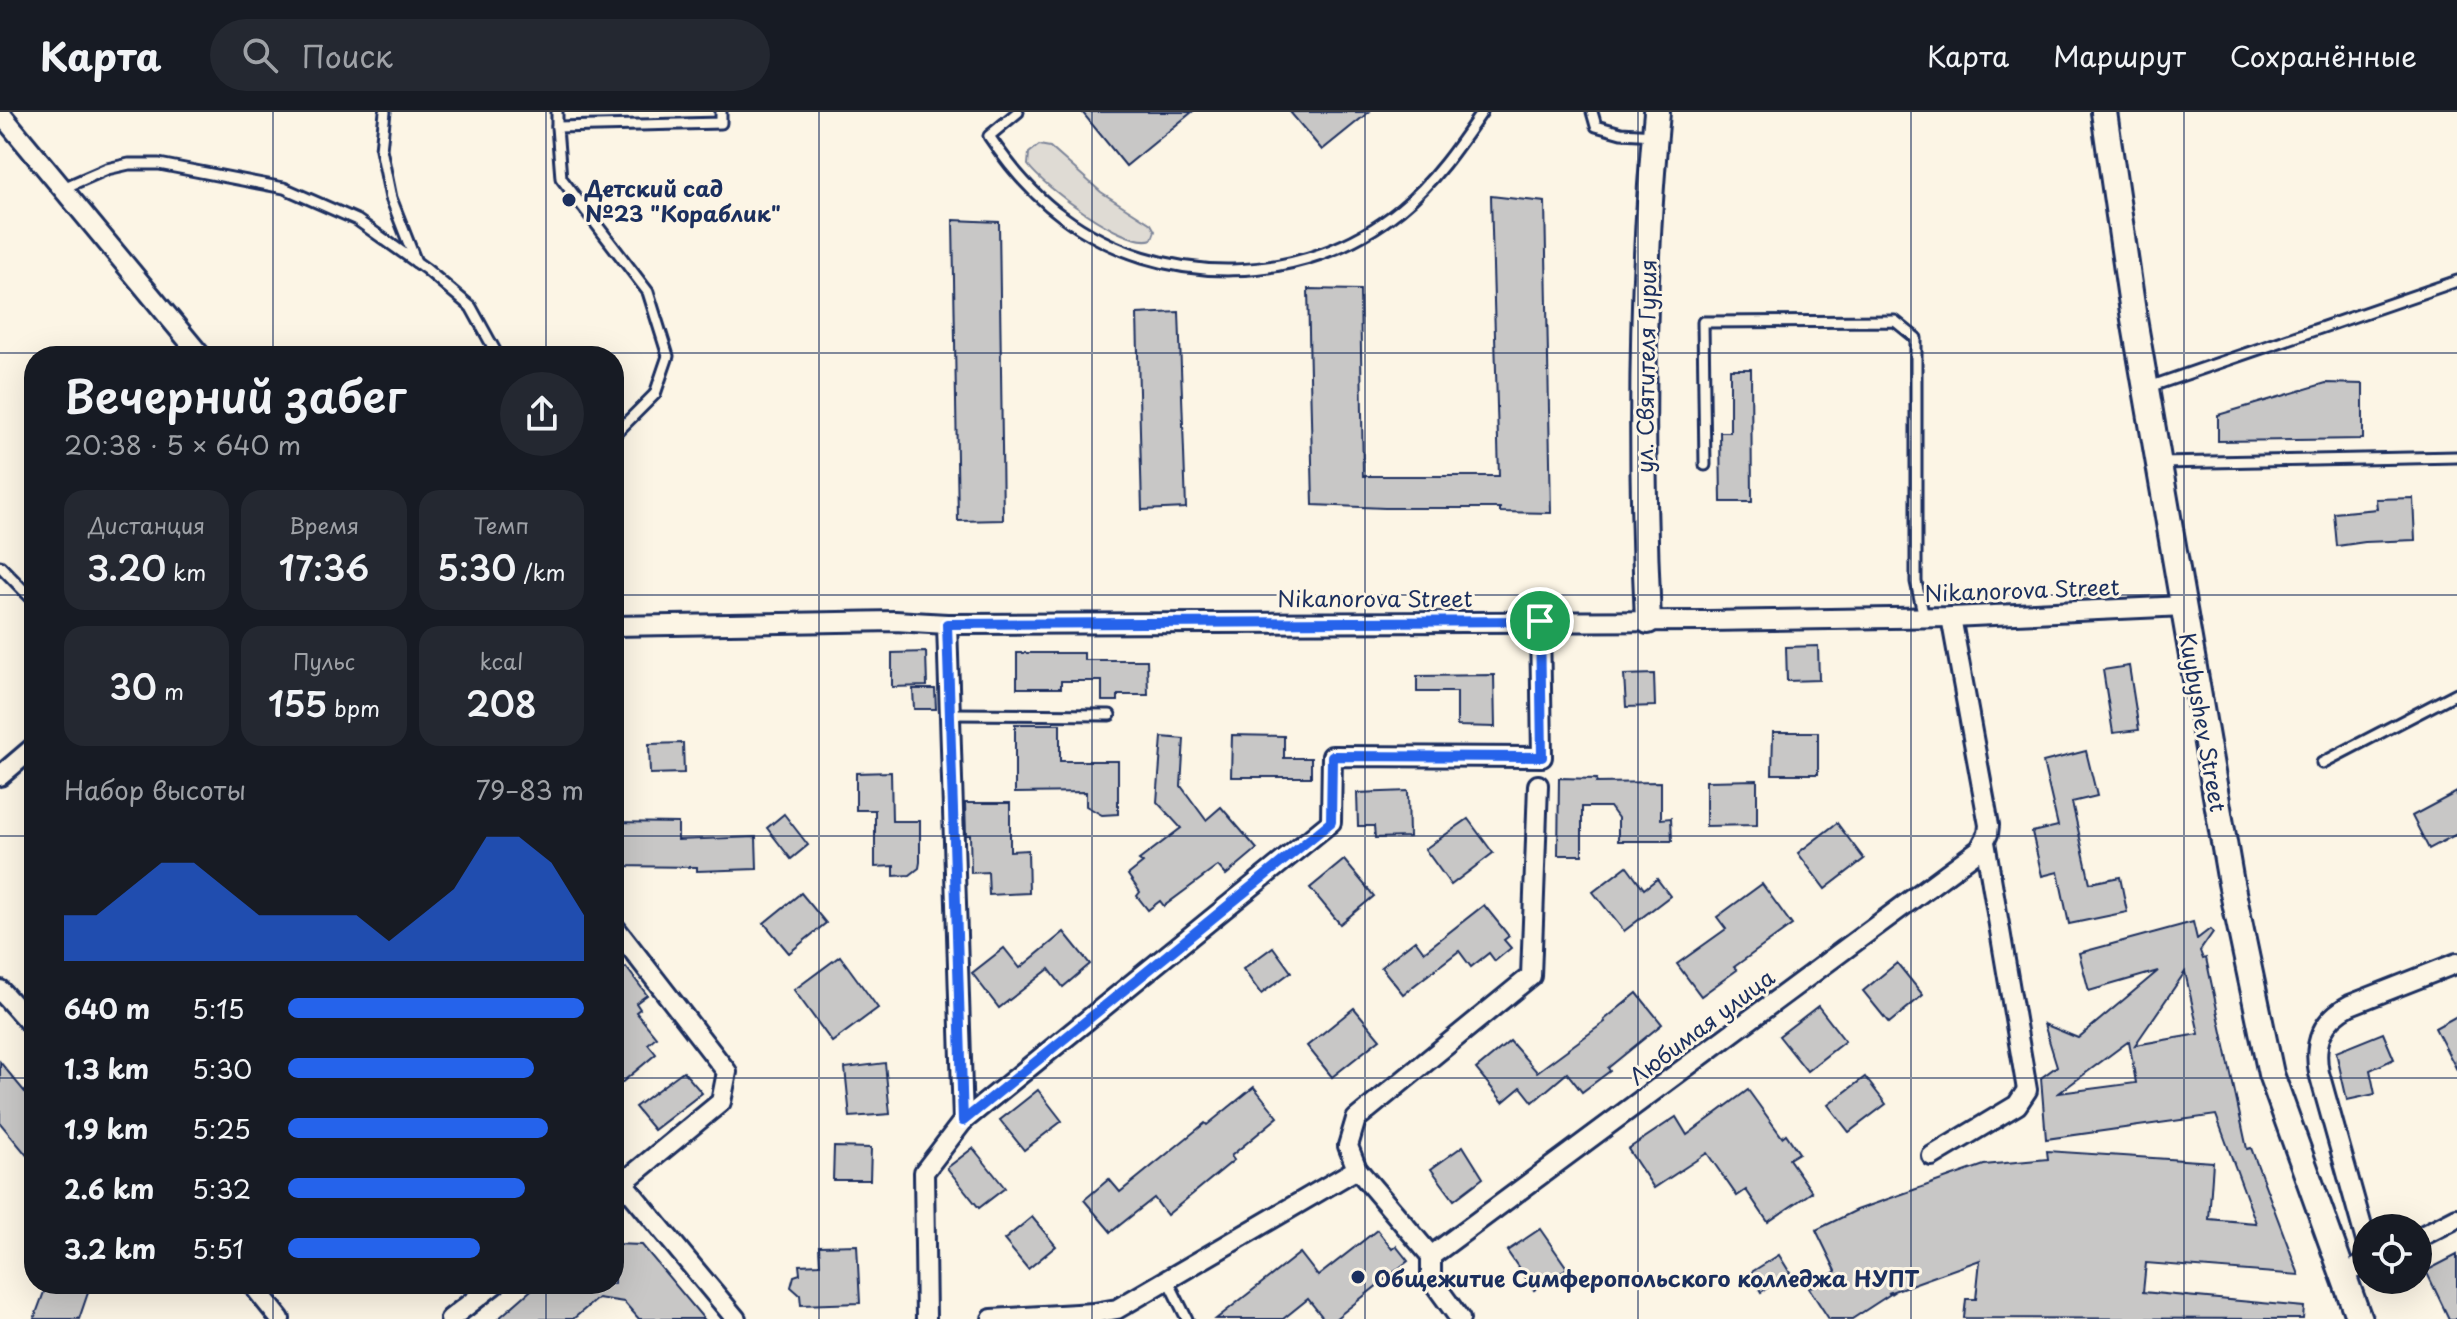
<!DOCTYPE html>
<html lang="ru">
<head>
<meta charset="utf-8">
<style>
  body { margin:0; font-family:"Playpen Sans",sans-serif; background:#242831; color:#f1f3f6; height:100vh; display:flex; flex-direction:column; font-size:30px; white-space:nowrap }
  * { box-sizing:border-box; margin:0 }
  p { font-size:26px; color:#9ea1a6 }
  .icon { flex:none; width:44px; height:44px; fill:none; stroke:currentColor; stroke-width:2; stroke-linecap:round; stroke-linejoin:round }
  .map { position:relative; flex:1; overflow:hidden }
  .sheet { position:absolute; left:24px; top:234px; width:600px; height:948px; display:flex; flex-direction:column; background:#171b24; border-radius:32px; box-shadow:0 8px 32px #0002 }
  .sheet>* { flex:none }
  .buttons { position:absolute; left:2352px; top:1102px; display:grid; gap:16px }
  .buttons a { display:grid; place-items:center; width:80px; height:80px; border-radius:50%; background:#171b24; box-shadow:0 8px 32px #0002; font-size:40px }
  .pin { position:absolute; display:grid; place-items:center; width:68px; height:68px; color:#fff; margin:-34px; border:4px solid #fff; border-radius:50%; box-shadow:0 2px 8px #0007 }
  .round { display:grid; place-items:center; flex:none; width:84px; height:84px; border-radius:42px; background:#242831 }
  .summary { display:flex; align-items:center; justify-content:space-between; height:136px; padding:0 40px }
  h1 { font-size:44px; font-weight:600; line-height:60px }
  .metrics { display:grid; grid-template-columns:repeat(3,1fr); gap:12px; height:136px; padding:8px 40px }
  .metrics div { display:grid; align-content:center; border-radius:20px; background:#242831; text-align:center }
  .metrics b { font-size:34px; font-weight:600 }
  .metrics small { font-size:22px; font-weight:400 }
  .metrics p { font-size:22px }
  .chart { height:224px; padding:16px 40px }
  .chart p { display:flex; justify-content:space-between }
  .chart svg { width:100%; height:144px; margin-top:8px; fill:#2563eb; opacity:.7 }
  ul { padding:0 40px; list-style:none; font-size:26px }
  li { display:grid; grid-template-columns:128px 96px 1fr; align-items:center; height:60px }
  li i { height:20px; border-radius:10px; background:#2563eb }
  header { display:flex; align-items:center; gap:48px; box-sizing:border-box; height:112px; padding:0 40px; background:#171b24; border-bottom:2px solid #363941 }
  header strong { font-size:38px }
  nav { display:flex; gap:44px; margin-inline-start:auto; font-size:28px }
  .search { width:560px; height:72px; background:#242831; display:flex; align-items:center; gap:20px; box-sizing:border-box; padding:0 28px; border-radius:44px; color:#9ea1a6; font-size:30px }
  .map>svg:first-child { display:block }
</style>
</head>
<body>
<header>
<strong>Карта</strong>
<div class="search"><svg class="icon" aria-label="search" viewBox="0 0 24 24"><circle cx="10" cy="10" r="6"/><path d="M15 15l6 6"/></svg>Поиск</div>
<nav><a>Карта</a><a>Маршрут</a><a>Сохранённые</a></nav>
</header>
<div class="map">
<svg width="2457" height="1207" viewBox="0 0 2457 1207">
  <rect width="100%" height="100%" fill="#fcf5e5"/>
  <filter id="ink" filterUnits="userSpaceOnUse"><feTurbulence type="fractalNoise" baseFrequency=".0125" numOctaves="2"/><feDisplacementMap in="SourceGraphic" scale="16" xChannelSelector="R" yChannelSelector="G"/><feConvolveMatrix kernelMatrix="1 2 1 2 8 2 1 2 1" color-interpolation-filters="sRGB"/></filter>
  <g filter="url(#ink)">
    <path fill="#dfdbd4" stroke="#7d8599" stroke-width="2" d="M 1039,33 L 1050,35 L 1101,80 L 1151,112 L 1155,119 L 1152,127 C 1126,137 1044,75 1028,53 L 1029,41 Z"/>
    <g fill="#c8c7c6" stroke="#1b2f5e" stroke-width="2" fill-rule="evenodd">
      <path d="M 1082,0 L 1192,0 L 1126,54 Z"/>
      <path d="M 1290,0 L 1369,0 L 1322,38 Z"/>
      <path d="M 1491,84 L 1545,90 L 1551,401 L 1500,400 L 1500,396 L 1385,396 L 1313,393 L 1308,177 L 1360,178 L 1363,364 L 1499,364 Z"/>
      <path d="M 953,108 L 999,110 L 1003,408 L 958,409 Z"/>
      <path d="M 1179,200 L 1186,396 L 1142,398 L 1137,202 Z"/>
      <path d="M 1730,257 L 1751,257 L 1752,390 L 1721,390 L 1720,320 L 1730,320 Z"/>
      <path d="M 2326,271 L 2363,272 L 2363,327 L 2218,329 L 2218,303 Z"/>
      <path d="M 2413,386 L 2415,428 L 2365,430 L 2337,434 L 2334,401 L 2377,397 L 2376,387 Z"/>
      <path d="M 1818,534 L 1819,568 L 1787,569 L 1786,535 Z"/>
      <path d="M 926,540 L 927,574 L 892,575 L 892,541 Z"/>
      <path d="M 1017,541 L 1084,541 L 1084,548 L 1147,548 L 1148,583 L 1118,583 L 1118,589 L 1102,589 L 1102,569 L 1061,569 L 1061,576 L 1017,576 Z"/>
      <path d="M 2129,554 L 2139,618 L 2113,621 L 2103,558 Z"/>
      <path d="M 1654,562 L 1655,594 L 1626,595 L 1624,563 Z"/>
      <path d="M 1494,563 L 1495,615 L 1457,614 L 1457,580 L 1417,580 L 1417,564 Z"/>
      <path d="M 913,577 L 935,577 L 936,597 L 914,597 Z"/>
      <path d="M 1015,612 L 1060,612 L 1060,649 L 1118,649 L 1118,702 L 1102,703 L 1086,694 L 1086,680 L 1015,681 Z"/>
      <path d="M 1773,620 L 1818,620 L 1818,662 L 1772,662 Z"/>
      <path d="M 1232,623 L 1284,624 L 1284,646 L 1311,646 L 1311,665 L 1231,665 Z"/>
      <path d="M 1162,625 L 1184,627 L 1181,674 L 1206,708 L 1221,695 L 1257,737 L 1226,763 L 1218,754 L 1164,794 L 1160,789 L 1148,798 L 1137,784 L 1140,780 L 1128,763 L 1143,751 L 1139,748 L 1181,716 L 1157,690 Z"/>
      <path d="M 683,631 L 684,661 L 650,662 L 649,632 Z"/>
      <path d="M 2086,639 L 2097,684 L 2072,690 L 2090,771 L 2120,765 L 2127,800 L 2069,812 L 2058,760 L 2042,764 L 2032,720 L 2058,714 L 2043,650 Z"/>
      <path d="M 891,660 L 892,709 L 920,709 L 920,750 L 919,756 L 910,763 L 894,764 L 894,754 L 875,755 L 875,698 L 856,698 L 856,661 Z"/>
      <path d="M 1559,666 L 1597,667 L 1596,671 L 1661,670 L 1661,707 L 1671,706 L 1672,729 L 1618,729 L 1618,706 L 1610,695 L 1582,695 L 1582,743 L 1558,743 Z"/>
      <path d="M 1757,668 L 1757,713 L 1706,714 L 1706,669 Z"/>
      <path d="M 1408,679 L 1409,725 L 1375,726 L 1374,714 L 1358,714 L 1357,681 Z"/>
      <path d="M 2457,680 L 2457,722 L 2429,737 L 2412,704 Z"/>
      <path d="M 965,691 L 1010,691 L 1010,739 L 1028,738 L 1029,781 L 989,783 L 988,760 L 971,761 L 970,723 L 966,723 Z"/>
      <path d="M 784,702 L 808,733 L 791,747 L 767,716 Z"/>
      <path d="M 1468,707 L 1493,741 L 1451,773 L 1425,737 Z"/>
      <path d="M 614,710 L 678,711 L 678,728 L 756,725 L 757,757 L 697,759 L 697,755 L 614,754 Z"/>
      <path d="M 1837,711 L 1864,747 L 1825,777 L 1798,741 Z"/>
      <path d="M 1344,748 L 1374,784 L 1340,812 L 1310,776 Z"/>
      <path d="M 1627,754 L 1644,777 L 1657,767 L 1670,784 L 1624,819 L 1593,780 Z"/>
      <path d="M 1762,772 L 1792,813 L 1734,855 L 1737,858 L 1701,884 L 1677,852 L 1726,817 L 1717,805 Z"/>
      <path d="M 801,781 L 826,811 L 789,841 L 764,811 Z"/>
      <path d="M 1484,793 L 1509,824 L 1504,828 L 1511,836 L 1495,849 L 1489,841 L 1471,855 L 1459,839 L 1403,882 L 1381,855 L 1415,828 L 1424,840 Z"/>
      <path d="M 2193,810 L 2197,827 L 2210,817 L 2213,820 L 2200,839 L 2203,847 L 2206,846 L 2247,1037 L 2251,1036 L 2299,1163 L 2146,1151 L 2143,1180 L 2304,1195 L 2303,1207 L 1964,1206 L 1966,1187 L 1976,1187 L 1980,1148 L 1888,1181 L 1892,1181 L 1852,1207 L 1829,1207 L 1809,1176 L 1836,1159 L 1816,1118 L 1857,1098 L 1984,1053 L 2048,1047 L 2047,1039 L 2213,1050 L 2209,1107 L 2256,1111 L 2216,1003 L 2046,1027 L 2041,966 L 2057,954 L 2044,912 L 2078,926 L 2158,859 L 2089,879 L 2079,841 ZM 2185,860 L 2199,922 L 2135,933 ZM 2129,929 L 2136,971 L 2059,981 Z"/>
      <path d="M 1064,820 L 1090,852 L 1063,875 L 1049,857 L 999,896 L 972,861 L 1004,836 L 1020,856 Z"/>
      <path d="M 1273,835 L 1291,860 L 1261,882 L 1243,857 Z"/>
      <path d="M 840,844 L 878,896 L 832,930 L 794,878 Z"/>
      <path d="M 1897,851 L 1923,883 L 1889,911 L 1863,879 Z"/>
      <path d="M 626,855 L 647,883 L 636,891 L 640,897 L 636,900 L 656,925 L 648,932 L 656,942 L 614,977 L 614,863 Z"/>
      <path d="M 1637,881 L 1662,912 L 1608,956 L 1610,959 L 1582,980 L 1567,961 L 1533,990 L 1521,975 L 1503,990 L 1476,957 L 1510,929 L 1537,960 L 1605,910 L 1604,908 Z"/>
      <path d="M 1818,894 L 1845,929 L 1807,959 L 1779,924 Z"/>
      <path d="M 1354,896 L 1380,927 L 1332,965 L 1307,934 Z"/>
      <path d="M 2457,904 L 2457,958 L 2435,916 Z"/>
      <path d="M 2383,921 L 2394,947 L 2370,958 L 2375,982 L 2347,988 L 2336,940 Z"/>
      <path d="M 0,950 L 34,991 L 34,1052 L 0,1011 Z"/>
      <path d="M 885,951 L 890,1002 L 850,1005 L 845,956 Z"/>
      <path d="M 683,959 L 702,981 L 654,1018 L 635,995 Z"/>
      <path d="M 1865,965 L 1886,992 L 1849,1020 L 1828,993 Z"/>
      <path d="M 1254,975 L 1278,1005 L 1231,1044 L 1234,1048 L 1167,1103 L 1154,1086 L 1111,1120 L 1084,1088 L 1109,1067 L 1120,1080 L 1205,1011 L 1207,1013 Z"/>
      <path d="M 1038,978 L 1062,1009 L 1024,1038 L 1000,1008 Z"/>
      <path d="M 1748,978 L 1782,1025 L 1786,1022 L 1799,1041 L 1789,1047 L 1812,1080 L 1768,1110 L 1746,1078 L 1737,1084 L 1707,1041 L 1654,1076 L 1628,1037 L 1676,1005 L 1687,1023 Z"/>
      <path d="M 1463,1034 L 1483,1066 L 1454,1088 L 1431,1057 Z"/>
      <path d="M 834,1035 L 871,1036 L 870,1068 L 833,1068 Z"/>
      <path d="M 973,1036 L 1005,1076 L 979,1096 L 947,1056 Z"/>
      <path d="M 1032,1105 L 1056,1134 L 1028,1157 L 1004,1128 Z"/>
      <path d="M 1540,1117 L 1567,1156 L 1534,1178 L 1507,1139 Z"/>
      <path d="M 1377,1118 L 1392,1137 L 1396,1134 L 1408,1149 L 1335,1207 L 1324,1207 L 1308,1187 L 1283,1207 L 1216,1207 L 1300,1141 L 1318,1164 Z"/>
      <path d="M 614,1132 L 642,1133 L 704,1207 L 639,1207 L 624,1190 L 598,1186 L 573,1207 L 498,1207 L 538,1172 L 614,1172 Z"/>
      <path d="M 857,1133 L 860,1191 L 801,1193 L 800,1183 L 791,1175 L 794,1164 L 800,1162 L 799,1153 L 820,1152 L 819,1134 Z"/>
      <path d="M 1779,1143 L 1790,1161 L 1761,1180 L 1750,1161 Z"/>
      <path d="M 2457,1143 L 2457,1207 L 2449,1207 L 2426,1159 Z"/>
      <path d="M 47,1172 L 91,1172 L 79,1207 L 34,1207 Z"/>
    </g>
    <g fill="none" stroke-linecap="round" stroke-linejoin="round">
      <g stroke="#1b2f5e" stroke-width="15">
        <g id="lane">
          <path d="M 385,0 L 381,37 L 391,86 L 416,150"/>
          <path d="M 557,0 L 557,15"/>
          <path d="M 1018,0 L 989,24 C 1009,54 1032,82 1062,104 C 1161,178 1305,176 1401,97 C 1434,70 1458,35 1482,0"/>
          <path d="M 1592,0 L 1596,14 L 1621,21 L 1655,23"/>
          <path d="M 61,77 L 107,57 L 129,52 L 159,52 L 284,76 L 357,108 L 426,157 L 471,195 L 498,244"/>
          <path d="M 2146,276 L 2457,169"/>
          <path d="M 614,323 L 655,282 L 668,244 L 648,180 L 561,66 L 557,15 L 721,11 L 721,0"/>
          <path d="M 2161,351 L 2457,345"/>
          <path d="M 1705,353 L 1703,210 L 1895,209 L 1916,226 L 1916,470 L 1924,505"/>
          <path d="M 0,454 L 34,489"/>
          <path d="M 950,602 L 1110,603"/>
          <path d="M 2322,651 L 2457,581"/>
          <path d="M 1167,1167 L 1187,1207"/>
        </g>
      </g>
      <g stroke="#1b2f5e" stroke-width="24">
        <g id="street">
          <path d="M 0,1 L 201,244"/>
          <path d="M 614,514 L 895,509 L 947,512 L 1707,509 L 1951,505 L 2184,494"/>
          <path d="M 0,664 L 34,635"/>
          <path d="M 0,878 L 34,916"/>
          <path d="M 963,1009 L 1331,710 L 1332,644 L 1542,645 L 1540,509"/>
          <path d="M 1932,1044 L 2017,993 L 2027,978 L 1985,730"/>
          <path d="M 623,1071 L 736,1207"/>
          <path d="M 614,1078 L 721,990 L 727,960 L 617,818"/>
          <path d="M 2418,1126 L 2457,1106"/>
          <path d="M 2366,1129 L 2319,961 C 2313,930 2322,908 2350,893 L 2457,851"/>
          <path d="M 1431,1144 L 1980,737 L 1988,722 L 1989,713 L 1951,505"/>
          <path d="M 2342,1163 L 2366,1151"/>
          <path d="M 252,1172 L 280,1207"/>
          <path d="M 450,1207 L 495,1172"/>
          <path d="M 926,1207 L 924,1060 L 963,1009 L 947,512"/>
          <path d="M 992,1207 L 1094,1201 L 1117,1197 L 1357,1057"/>
          <path d="M 1460,1207 L 1431,1167 L 1431,1144 L 1357,1057 L 1348,1034 L 1356,1007 L 1531,864 L 1538,673"/>
        </g>
      </g>
      <g stroke="#1b2f5e" stroke-width="30">
        <g id="secondary">
          <path d="M 2104,0 L 2134,207 L 2231,771 L 2271,962 L 2359,1207"/>
          <path d="M 1648,509 C 1640,339 1641,169 1657,0"/>
        </g>
      </g>
      <use href="#lane" stroke="#fcf5e5" stroke-width="9"/>
      <use href="#street" stroke="#fcf5e5" stroke-width="18"/>
      <use href="#secondary" stroke="#fcf5e5" stroke-width="24"/>
    </g>
  </g>
  <g fill="none" stroke-linecap="round" stroke-linejoin="round" filter="url(#ink)">
    <g stroke="#fff" stroke-width="16">
      <path id="route" d="M 1540,509 L 1542,645 L 1332,644 L 1331,710 L 963,1009 L 947,512 Z"/>
    </g>
    <use href="#route" stroke="#2563eb" stroke-width="10"/>
  </g>
  <path fill="none" stroke="#1b2f5e" stroke-width="2" stroke-opacity="0.55" d="M 273,0 L 273,244M 546,0 L 546,244M 819,0 L 819,1207M 1092,0 L 1092,1207M 1365,0 L 1365,1207M 1638,0 L 1638,1207M 1911,0 L 1911,1207M 2184,0 L 2184,1207M 0,241 L 2457,241M 0,483 L 34,483M 614,483 L 2457,483M 0,724 L 34,724M 614,724 L 2457,724M 0,966 L 34,966M 614,966 L 2457,966M 273,1172 L 273,1207M 546,1172 L 546,1207"/>
  <g fill="#1b2f5e" stroke="#fcf5e5" stroke-width="3">
    <circle cx="569" cy="88" r="8"/>
    <circle cx="1358" cy="1165" r="8"/>
  </g>
  <g text-anchor="middle" dominant-baseline="central" stroke-width="6" stroke-linejoin="round" paint-order="stroke">
    <g font-size="22" font-weight="bold" fill="#1b2f5e" stroke="#fcf5e5" text-anchor="start">
      <text x="585" y="75">Детский сад<tspan x="585" dy="25">№23 "Кораблик"</tspan></text>
      <text x="1374" y="1165">Общежитие Симферопольского колледжа НУПТ</text>
    </g>
    <g font-size="22" fill="#1b2f5e" stroke="#fcf5e5">
      <text transform="translate(1645 254) rotate(-89)">ул. Святителя Гурия</text>
      <text transform="translate(2022 477) rotate(-2)">Nikanorova Street</text>
      <text x="1375" y="485">Nikanorova Street</text>
      <text transform="translate(2204 610) rotate(80)">Kuybyshev Street</text>
      <text transform="translate(1701 914) rotate(-37)">Любимая улица</text>
    </g>
  </g>
</svg>
<div class="buttons">
<a><svg class="icon" aria-label="locate" viewBox="0 0 24 24"><circle cx="12" cy="12" r="6"/><path d="M12 2v4M12 18v4M2 12h4M18 12h4"/></svg></a>
</div>
<div class="pin" style="left:1540px;top:509px;background:#1e9e55"><svg class="icon" aria-label="arrive" viewBox="0 0 24 24"><path d="M6 21V4h12l-3 4 3 4H6"/></svg></div>
<section class="sheet">
<div class="summary"><div><h1>Вечерний забег</h1><p>20:38 · 5 × 640 m</p></div><a class="round"><svg class="icon" aria-label="share" viewBox="0 0 24 24"><path d="M12 15V3M7 8l5-5 5 5M5 13v7h14v-7"/></svg></a></div>
<div class="metrics">
<div><p>Дистанция</p><b>3.20<small> km</small></b></div>
<div><p>Время</p><b>17:36</b></div>
<div><p>Темп</p><b>5:30<small> /km</small></b></div>
</div>
<div class="metrics">
<div><b>30<small> m</small></b></div>
<div><p>Пульс</p><b>155<small> bpm</small></b></div>
<div><p>kcal</p><b>208</b></div>
</div>
<div class="chart"><p><span>Набор высоты</span>79–83 m</p>
<svg viewBox="0 0 160 44" preserveAspectRatio="none"><path d="M0 44V30L10 30L20 22L30 14L40 14L50 22L60 30L70 30L80 30L90 30L100 38L110 30L120 22L130 6L140 6L150 14L160 30V44z"/></svg>
</div>
<ul>
<li><b>640 m</b>5:15<i style="width:100%"></i></li>
<li><b>1.3 km</b>5:30<i style="width:83%"></i></li>
<li><b>1.9 km</b>5:25<i style="width:88%"></i></li>
<li><b>2.6 km</b>5:32<i style="width:80%"></i></li>
<li><b>3.2 km</b>5:51<i style="width:65%"></i></li>
</ul>
</section>
</div>
</body>
</html>
